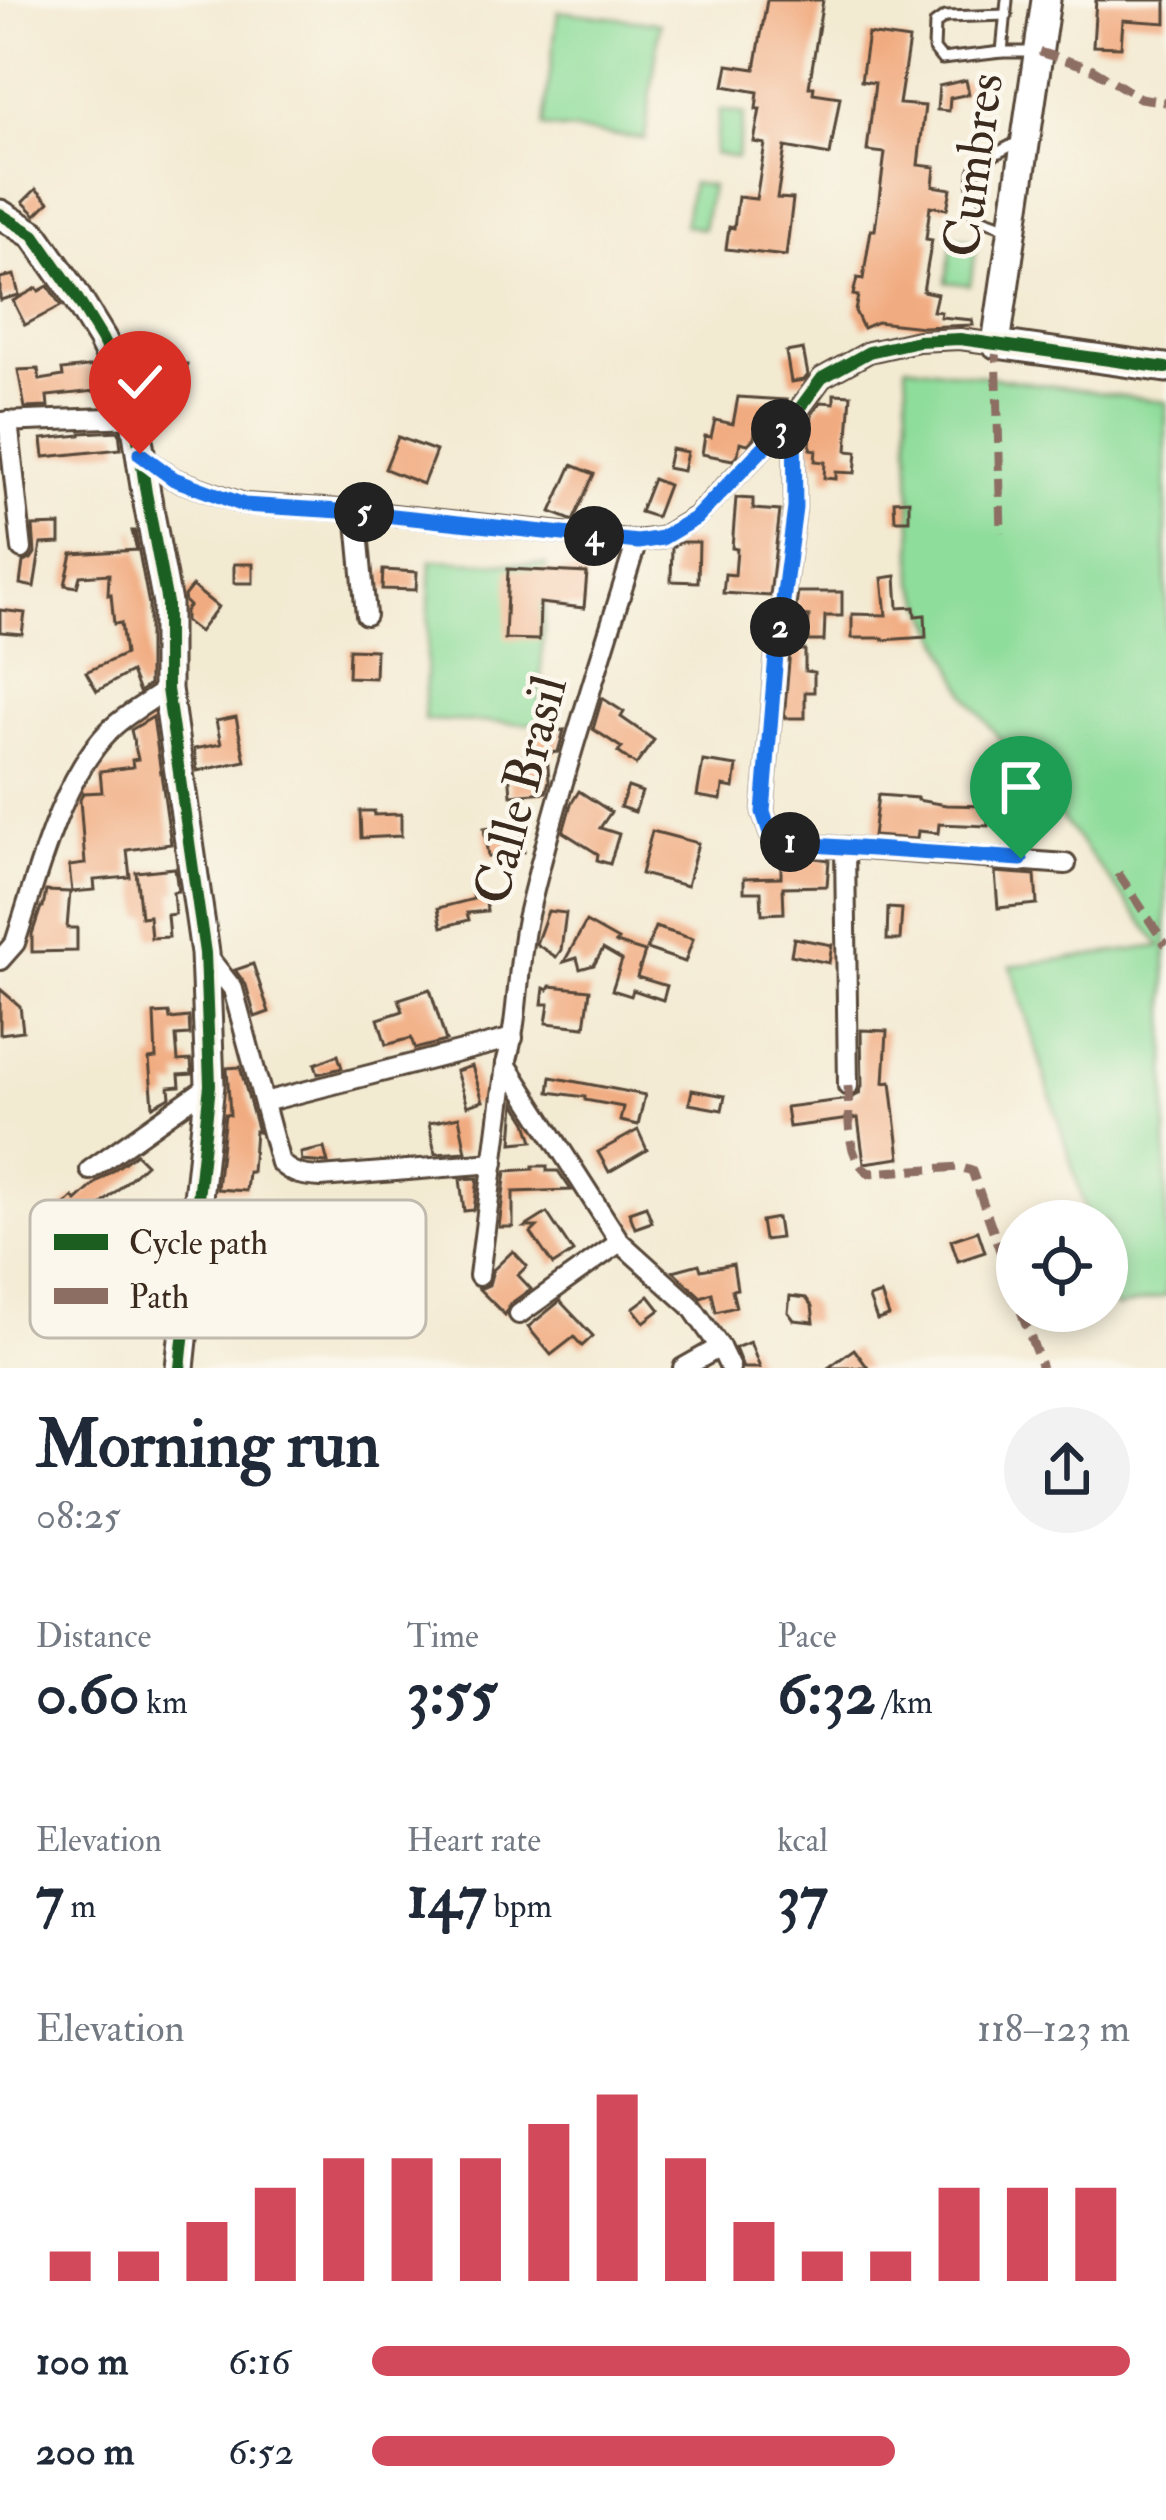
<!DOCTYPE html>
<html lang="en">
<head>
<meta charset="utf-8">
<style>
  body { margin:0; font-family:"IM FELL Double Pica",serif; background:#f2f2f3; color:#1f2937; height:100vh; display:flex; flex-direction:column; font-size:45px; white-space:nowrap }
  * { box-sizing:border-box; margin:0 }
  p { font-size:39px; color:#747a83 }
  .icon { flex:none; width:66px; height:66px; fill:none; stroke:currentColor; stroke-width:2; stroke-linecap:round; stroke-linejoin:round }
  .map { position:relative; height:1368px; overflow:hidden }
  .panel { display:flex; flex-direction:column; background:#fff; flex:1 }
  .panel>* { flex:none }
  .controls { position:absolute; left:996px; top:1200px; display:grid; gap:24px }
  .controls a { display:grid; place-items:center; width:132px; height:132px; border-radius:50%; background:#fff; box-shadow:0 6px 18px #0003; font-size:60px }
  .pin { position:absolute; display:grid; place-items:center; width:102px; height:102px; color:#fff; margin:-123px -51px; border-radius:50% 50% 50% 0; rotate:-45deg; box-shadow:0 0 12px #0007 }
  .pin .icon { rotate:45deg }
  .km { position:absolute; width:60px; height:60px; margin:-30px; border-radius:50%; background:#222; color:#fff; font-size:33px; line-height:60px; text-align:center }
  .round { display:grid; place-items:center; flex:none; width:126px; height:126px; border-radius:63px; background:#f2f2f3 }
  .head { display:flex; align-items:center; justify-content:space-between; height:204px; padding:0 36px }
  h1 { font-size:66px; font-weight:800; line-height:90px }
  .stats { display:grid; grid-template-columns:repeat(3,1fr); gap:18px; height:204px; padding:12px 36px }
  .stats div { display:grid; align-content:center }
  .stats b { font-size:60px; font-weight:800 }
  .stats small { font-size:33px; font-weight:400 }
  .stats p { font-size:33px }
  .chart { height:336px; padding:24px 36px }
  .chart p { display:flex; justify-content:space-between }
  .chart svg { width:100%; height:216px; margin-top:12px; stroke:#d1495b; stroke-width:6 }
  ul { padding:0 36px; list-style:none; font-size:39px }
  li { display:grid; grid-template-columns:192px 144px 1fr; align-items:center; height:90px }
  li i { height:30px; border-radius:15px; background:#d1495b }
  .map>svg:first-child { display:block }
</style>
</head>
<body>
<div class="map">
<svg width="1166" height="1368" viewBox="0 0 1166 1368">
  <rect width="100%" height="100%" fill="#fbf7ec"/>
  <filter id="ink" filterUnits="userSpaceOnUse"><feTurbulence type="fractalNoise" baseFrequency=".00833" numOctaves="2"/><feDisplacementMap in="SourceGraphic" scale="24" xChannelSelector="R" yChannelSelector="G"/><feConvolveMatrix kernelMatrix="1 2 1 2 8 2 1 2 1" color-interpolation-filters="sRGB"/></filter>
  <filter id="wash" filterUnits="userSpaceOnUse"><feTurbulence type="fractalNoise" baseFrequency=".004" numOctaves="4" result="noise"/><feDisplacementMap in="SourceGraphic" scale="48" xChannelSelector="R" yChannelSelector="G"/><feGaussianBlur stdDeviation="2.7" result="paint"/><feColorMatrix in="noise" values="0 0 0 0 0 0 0 0 0 0 0 0 0 0 0 0 0 1.4 0 .05"/><feComposite in="paint" operator="in"/></filter>
  <g filter="url(#wash)">
    <rect width="100%" height="100%" fill="#f3ead2"/>
    <g fill="#8fdd9b" stroke="#65845c" stroke-width="3">
      <path d="M 558,11 L 660,23 L 645,139 L 543,127 Z"/>
      <path d="M 720,110 L 744,114 L 737,158 L 714,154 Z"/>
      <path d="M 692,183 L 711,186 L 703,229 L 684,225 Z"/>
      <path d="M 953,238 L 977,242 L 970,285 L 946,282 Z"/>
      <path d="M 906,365 L 1166,402 L 1166,1296 L 1115,1308 L 1107,1280 L 1107,1221 L 1089,1221 L 1011,966 L 1161,946 L 968,698 L 914,581 Z"/>
      <path d="M 431,560 L 546,565 L 539,724 L 424,720 Z"/>
    </g>
    <g id="blocks">
      <g fill="#f1ab80">
        <path d="M 767,0 L 823,0 L 809,87 L 814,87 L 813,93 L 840,97 L 830,155 L 785,147 L 777,198 L 793,199 L 786,256 L 726,249 L 729,227 L 734,228 L 738,197 L 756,199 L 765,144 L 754,142 L 760,109 L 756,109 L 758,92 L 724,86 L 728,65 L 755,69 Z"/>
        <path d="M 1096,0 L 1166,0 L 1166,23 L 1123,20 L 1121,47 L 1093,46 Z"/>
        <path d="M 868,34 L 909,40 L 899,104 L 925,106 L 918,165 L 935,167 L 933,186 L 951,189 L 947,209 L 930,206 L 926,239 L 932,240 L 923,291 L 937,294 L 933,311 L 941,312 L 940,317 L 972,320 L 973,325 L 923,327 L 877,322 L 863,328 L 855,311 L 858,296 L 853,295 L 857,278 L 863,279 L 871,230 L 875,230 L 885,153 L 867,151 L 875,83 L 861,81 Z"/>
        <path d="M 966,80 L 969,94 L 950,98 L 949,111 L 937,110 L 939,86 Z"/>
        <path d="M 36,189 L 49,202 L 36,215 L 23,202 Z"/>
        <path d="M 14,275 L 19,295 L 0,300 L 0,278 Z"/>
        <path d="M 48,286 L 61,306 L 25,325 L 13,301 L 37,288 L 39,291 Z"/>
        <path d="M 803,349 L 808,375 L 804,380 L 791,382 L 786,352 Z"/>
        <path d="M 154,363 L 187,364 L 186,387 L 153,386 Z"/>
        <path d="M 95,366 L 106,390 L 47,396 L 48,407 L 25,408 L 18,370 L 38,369 L 40,380 L 63,376 L 62,370 Z"/>
        <path d="M 834,394 L 851,395 L 847,451 L 857,452 L 855,473 L 836,472 L 836,479 L 824,478 L 825,462 L 815,461 L 816,450 L 810,449 L 812,414 L 821,402 L 834,403 Z"/>
        <path d="M 738,397 L 787,400 L 763,427 L 756,426 L 754,438 L 748,444 L 740,442 L 738,454 L 733,460 L 702,454 L 705,436 L 711,437 L 715,420 L 733,424 Z"/>
        <path d="M 119,431 L 121,449 L 44,457 L 42,439 L 81,435 L 81,433 Z"/>
        <path d="M 398,437 L 436,451 L 423,484 L 385,469 Z"/>
        <path d="M 671,449 L 687,452 L 683,471 L 667,468 Z"/>
        <path d="M 572,465 L 594,474 L 573,521 L 551,512 Z"/>
        <path d="M 653,479 L 668,485 L 656,517 L 640,512 Z"/>
        <path d="M 736,498 L 753,499 L 753,509 L 780,511 L 770,596 L 723,593 L 725,574 L 735,575 L 737,549 L 732,548 Z"/>
        <path d="M 909,500 L 909,520 L 895,520 L 894,501 Z"/>
        <path d="M 60,525 L 60,543 L 41,544 L 34,587 L 20,584 L 23,562 L 31,559 L 35,553 L 33,526 Z"/>
        <path d="M 132,531 L 135,531 L 149,605 L 149,685 L 139,692 L 131,672 L 97,691 L 86,672 L 125,654 L 121,623 L 114,624 L 111,594 L 108,595 L 109,574 L 80,576 L 77,587 L 65,585 L 72,554 L 137,550 Z"/>
        <path d="M 681,542 L 699,542 L 698,582 L 671,581 L 672,547 Z"/>
        <rect x="234" y="564" width="19" height="19"/>
        <path d="M 508,569 L 587,573 L 584,608 L 540,603 L 539,640 L 505,639 Z"/>
        <path d="M 383,570 L 417,572 L 416,590 L 382,589 Z"/>
        <path d="M 896,576 L 898,608 L 914,607 L 915,616 L 925,615 L 926,637 L 883,640 L 883,638 L 852,638 L 852,614 L 886,615 L 882,578 Z"/>
        <path d="M 192,586 L 218,607 L 199,632 L 185,621 L 185,611 L 189,606 L 185,602 L 184,596 Z"/>
        <path d="M 798,592 L 842,592 L 842,616 L 825,616 L 824,641 L 808,641 L 809,616 L 795,615 Z"/>
        <path d="M 0,610 L 25,613 L 22,634 L 0,632 Z"/>
        <path d="M 349,649 L 376,650 L 375,678 L 348,677 Z"/>
        <path d="M 790,650 L 805,650 L 805,671 L 814,672 L 814,692 L 805,692 L 805,718 L 784,718 Z"/>
        <path d="M 602,698 L 624,712 L 621,717 L 654,740 L 636,765 L 618,752 L 622,748 L 593,729 Z"/>
        <path d="M 153,717 L 171,844 L 127,850 L 130,877 L 94,880 L 95,890 L 72,892 L 69,866 L 85,864 L 80,800 L 83,793 L 102,792 L 100,771 L 133,767 L 132,760 L 138,759 L 131,730 Z"/>
        <path d="M 236,717 L 245,761 L 197,771 L 194,749 L 221,744 L 216,721 Z"/>
        <path d="M 564,730 L 558,752 L 547,753 L 549,781 L 546,792 L 511,795 L 508,757 L 532,755 L 530,733 Z"/>
        <path d="M 703,761 L 737,766 L 734,788 L 723,786 L 721,800 L 697,796 Z"/>
        <path d="M 628,787 L 642,792 L 635,812 L 620,807 Z"/>
        <path d="M 579,791 L 611,812 L 600,828 L 619,834 L 610,864 L 597,860 L 598,854 L 563,832 L 571,804 Z"/>
        <path d="M 878,795 L 917,798 L 917,800 L 946,805 L 988,806 L 988,826 L 939,824 L 938,833 L 918,831 L 917,839 L 873,836 Z"/>
        <path d="M 360,811 L 374,811 L 374,815 L 401,814 L 401,836 L 361,838 Z"/>
        <path d="M 520,823 L 524,852 L 488,857 L 484,828 Z"/>
        <path d="M 652,831 L 698,843 L 687,886 L 641,874 Z"/>
        <path d="M 781,853 L 829,860 L 827,886 L 783,887 L 784,913 L 762,914 L 761,892 L 744,892 L 744,878 L 781,877 Z"/>
        <path d="M 175,868 L 178,891 L 173,892 L 175,914 L 167,915 L 169,937 L 151,938 L 149,916 L 141,917 L 136,872 Z"/>
        <path d="M 995,872 L 1035,875 L 1037,904 L 998,908 Z"/>
        <path d="M 46,891 L 70,892 L 67,928 L 77,928 L 77,951 L 32,952 L 32,934 L 41,907 L 43,907 Z"/>
        <path d="M 485,894 L 487,911 L 467,913 L 469,920 L 442,927 L 438,908 L 474,899 L 473,895 Z"/>
        <path d="M 888,908 L 902,909 L 900,940 L 887,940 Z"/>
        <path d="M 548,911 L 566,913 L 561,950 L 556,957 L 536,944 Z"/>
        <path d="M 586,922 L 618,940 L 616,943 L 645,952 L 637,977 L 667,986 L 663,1000 L 633,990 L 631,996 L 612,990 L 622,960 L 603,949 L 594,965 L 580,969 L 577,958 L 564,962 Z"/>
        <path d="M 655,927 L 693,939 L 685,962 L 647,949 Z"/>
        <path d="M 794,938 L 832,945 L 829,963 L 791,955 Z"/>
        <path d="M 253,964 L 269,1012 L 255,1017 L 246,985 L 235,970 Z"/>
        <path d="M 550,986 L 590,990 L 585,1027 L 546,1023 L 549,1004 L 542,1004 L 544,988 L 548,990 Z"/>
        <path d="M 0,989 L 20,1006 L 23,1031 L 0,1034 Z"/>
        <path d="M 430,989 L 446,1041 L 415,1049 L 411,1038 L 386,1045 L 378,1019 L 403,1011 L 399,999 Z"/>
        <path d="M 169,1013 L 170,1019 L 189,1017 L 190,1035 L 176,1036 L 178,1061 L 191,1060 L 192,1074 L 179,1075 L 180,1086 L 169,1087 L 170,1097 L 153,1106 L 149,1059 L 156,1058 L 154,1014 Z"/>
        <path d="M 861,1030 L 887,1031 L 884,1083 L 891,1082 L 900,1158 L 864,1163 L 858,1118 L 789,1127 L 786,1107 L 849,1099 L 859,1094 L 862,1086 Z"/>
        <path d="M 338,1055 L 342,1068 L 318,1074 L 315,1064 Z"/>
        <path d="M 472,1066 L 483,1101 L 467,1106 L 456,1071 Z"/>
        <path d="M 240,1067 L 258,1132 L 255,1131 L 252,1172 L 248,1172 L 246,1191 L 217,1189 L 225,1114 L 230,1115 L 227,1068 Z"/>
        <path d="M 551,1077 L 645,1095 L 638,1125 L 620,1121 L 623,1107 L 585,1100 L 585,1097 L 549,1092 Z"/>
        <path d="M 692,1090 L 725,1096 L 722,1110 L 689,1104 Z"/>
        <path d="M 515,1103 L 527,1122 L 533,1141 L 512,1143 Z"/>
        <path d="M 459,1117 L 466,1152 L 435,1154 L 429,1123 Z"/>
        <path d="M 638,1130 L 647,1150 L 609,1172 L 598,1152 Z"/>
        <path d="M 324,1148 L 328,1163 L 302,1161 L 301,1153 Z"/>
        <path d="M 136,1154 L 146,1164 L 72,1231 L 55,1215 L 73,1197 L 76,1201 L 98,1181 Z"/>
        <path d="M 533,1166 L 547,1166 L 547,1171 L 558,1171 L 571,1190 L 513,1192 L 513,1227 L 499,1227 L 506,1171 L 533,1169 Z"/>
        <path d="M 478,1178 L 474,1210 L 464,1211 L 460,1179 Z"/>
        <path d="M 646,1206 L 652,1222 L 635,1228 L 629,1212 Z"/>
        <path d="M 547,1213 L 573,1252 L 553,1265 L 531,1233 L 537,1227 L 525,1227 Z"/>
        <path d="M 777,1218 L 780,1238 L 764,1240 L 761,1221 Z"/>
        <path d="M 978,1231 L 985,1252 L 958,1261 L 951,1240 Z"/>
        <path d="M 513,1251 L 527,1266 L 518,1275 L 531,1289 L 510,1304 L 505,1315 L 479,1289 L 489,1285 L 493,1270 Z"/>
        <path d="M 699,1264 L 701,1270 L 733,1264 L 737,1289 L 732,1290 L 736,1307 L 716,1312 L 712,1293 L 701,1297 L 673,1271 Z"/>
        <path d="M 881,1294 L 889,1316 L 877,1320 L 869,1298 Z"/>
        <path d="M 649,1296 L 660,1310 L 644,1322 L 633,1308 Z"/>
        <path d="M 790,1296 L 806,1298 L 812,1306 L 814,1322 L 794,1320 L 788,1312 Z"/>
        <path d="M 560,1301 L 593,1336 L 582,1346 L 574,1337 L 551,1355 L 528,1327 Z"/>
        <path d="M 750,1342 L 760,1368 L 743,1368 L 735,1348 Z"/>
        <path d="M 854,1349 L 868,1368 L 828,1368 Z"/>
      </g>
    </g>
  </g>
  <g filter="url(#ink)">
    <use href="#blocks" fill-opacity="0" stroke="#574739" stroke-width="3"/>
    <g fill="none" stroke-linecap="round" stroke-linejoin="round">
      <g stroke="#574739" stroke-width="15">
        <g id="lane">
          <path d="M 1007,0 L 1002,52 L 1034,52"/>
          <path d="M 1002,52 L 942,59 L 934,49 L 935,24 L 945,17 L 1007,15"/>
          <path d="M 1008,228 L 977,217 L 972,210 L 974,172 L 978,163 L 1022,140"/>
        </g>
      </g>
      <g stroke="#574739" stroke-width="24">
        <g id="street">
          <path d="M 794,416 L 795,508 L 776,655 L 763,812 L 771,836 L 798,844 L 1066,864"/>
          <path d="M 8,421 L 22,549"/>
          <path d="M 0,422 L 136,417"/>
          <path d="M 140,455 L 174,479 L 244,504 L 356,511 L 637,541 L 661,538 L 696,517 L 794,416 L 822,378 L 869,352 L 918,341 L 960,339 L 996,344"/>
          <path d="M 356,511 L 366,615"/>
          <path d="M 845,847 L 848,1086"/>
          <path d="M 205,953 L 233,989 L 280,1163 C 294,1175 303,1176 321,1177 L 494,1163"/>
          <path d="M 0,960 L 15,943 C 37,876 61,777 112,728 C 128,713 149,702 167,689"/>
          <path d="M 506,1064 L 620,1242 L 691,1306 L 720,1347 L 730,1368"/>
          <path d="M 264,1102 L 513,1038"/>
          <path d="M 90,1170 L 210,1085"/>
          <path d="M 479,1276 L 506,1064 C 519,1017 517,967 527,919 C 557,791 598,667 637,541"/>
          <path d="M 519,1314 L 620,1242"/>
          <path d="M 683,1368 L 720,1347"/>
        </g>
      </g>
      <g stroke="#574739" stroke-width="33">
        <g id="secondary">
          <path d="M 1046,0 L 996,344 L 1166,368"/>
          <path d="M 0,214 L 34,235 L 69,285 L 102,339 L 133,405 L 146,493 L 167,603 L 167,689 L 205,953 L 210,1085 L 180,1368"/>
        </g>
      </g>
      <use href="#lane" stroke="#fff" stroke-width="9"/>
      <use href="#street" stroke="#fff" stroke-width="18"/>
      <use href="#secondary" stroke="#fff" stroke-width="27"/>
      <g stroke="#8d6e63" stroke-width="9" stroke-dasharray="18 9" stroke-linecap="butt">
        <path d="M 1039,52 L 1091,68 L 1140,98 L 1166,102"/>
        <path d="M 996,344 L 1001,533"/>
        <path d="M 1118,873 L 1166,945"/>
        <path d="M 848,1086 C 850,1114 844,1156 869,1173 L 959,1167 L 972,1171 L 1017,1299"/>
        <path d="M 1021,1311 L 1042,1368"/>
      </g>
      <g stroke="#fbf7ec" stroke-width="20">
        <g id="cycleway">
          <path d="M 0,214 L 34,235 L 69,285 L 102,339 L 133,405 L 146,493 L 167,603 L 167,689 L 205,953 L 210,1085 L 180,1368"/>
          <path d="M 140,455 L 174,479 L 244,504 L 356,511 L 637,541 L 661,538 L 696,517 L 794,416 L 822,378 L 869,352 L 918,341 L 960,339 L 1166,368"/>
        </g>
      </g>
      <use href="#cycleway" stroke="#1b5e20" stroke-width="12"/>
    </g>
  </g>
  <g fill="none" stroke-linecap="round" stroke-linejoin="round" filter="url(#ink)">
    <g stroke="#fff" stroke-width="24">
      <path id="route" d="M 140,454 L 174,479 L 244,505 L 356,512 L 638,542 L 662,538 L 696,518 L 794,416 L 795,508 L 776,655 L 763,812 L 771,836 L 798,844 L 1021,859"/>
    </g>
    <use href="#route" stroke="#1a73e8" stroke-width="15"/>
  </g>
  <g text-anchor="middle" dominant-baseline="central" stroke-width="9" stroke-linejoin="round" paint-order="stroke">
    <g font-size="51" fill="#3b2a1e" stroke="#fbf7ec">
      <text transform="translate(974 165) rotate(-82)">Cumbres</text>
      <text transform="translate(521 790) rotate(-75)">Calle Brasil</text>
    </g>
  </g>
  <rect x="30" y="1200" width="396" height="138" rx="18" fill="#fbf7ec" stroke="#c1baae" stroke-width="3"/>
  <rect x="54" y="1234" width="54" height="16" fill="#1b5e20"/>
  <rect x="54" y="1288" width="54" height="16" fill="#8d6e63"/>
  <g font-size="33" fill="#3b2a1e">
    <text x="129" y="1254">Cycle path</text>
    <text x="129" y="1308">Path</text>
  </g>
</svg>
<div class="controls">
<a><svg class="icon" aria-label="locate" viewBox="0 0 24 24"><circle cx="12" cy="12" r="6"/><path d="M12 2v4M12 18v4M2 12h4M18 12h4"/></svg></a>
</div>
<div class="pin" style="left:1021px;top:859px;background:#1e9e55"><svg class="icon" aria-label="arrive" viewBox="0 0 24 24"><path d="M6 21V4h12l-3 4 3 4H6"/></svg></div>
<div class="pin" style="left:140px;top:454px;background:#d93025"><svg class="icon" aria-label="check" viewBox="0 0 24 24"><path d="M5 12l5 5 9-10"/></svg></div>
<b class="km" style="left:790px;top:842px">1</b>
<b class="km" style="left:780px;top:627px">2</b>
<b class="km" style="left:781px;top:429px">3</b>
<b class="km" style="left:594px;top:536px">4</b>
<b class="km" style="left:364px;top:512px">5</b>
</div>
<section class="panel">
<div class="head"><div><h1>Morning run</h1><p>08:25</p></div><a class="round"><svg class="icon" aria-label="share" viewBox="0 0 24 24"><path d="M12 15V3M7 8l5-5 5 5M5 13v7h14v-7"/></svg></a></div>
<div class="stats">
<div><p>Distance</p><b>0.60<small> km</small></b></div>
<div><p>Time</p><b>3:55</b></div>
<div><p>Pace</p><b>6:32<small> /km</small></b></div>
</div>
<div class="stats">
<div><p>Elevation</p><b>7<small> m</small></b></div>
<div><p>Heart rate</p><b>147<small> bpm</small></b></div>
<div><p>kcal</p><b>37</b></div>
</div>
<div class="chart"><p><span>Elevation</span>118–123 m</p>
<svg viewBox="0 0 160 44" preserveAspectRatio="none"><path d="M5 44V38M15 44V38M25 44V32M35 44V25M45 44V19M55 44V19M65 44V19M75 44V12M85 44V6M95 44V19M105 44V32M115 44V38M125 44V38M135 44V25M145 44V25M155 44V25"/></svg>
</div>
<ul>
<li><b>100 m</b>6:16<i style="width:100%"></i></li>
<li><b>200 m</b>6:52<i style="width:69%"></i></li>
</ul>
</section>
</body>
</html>
